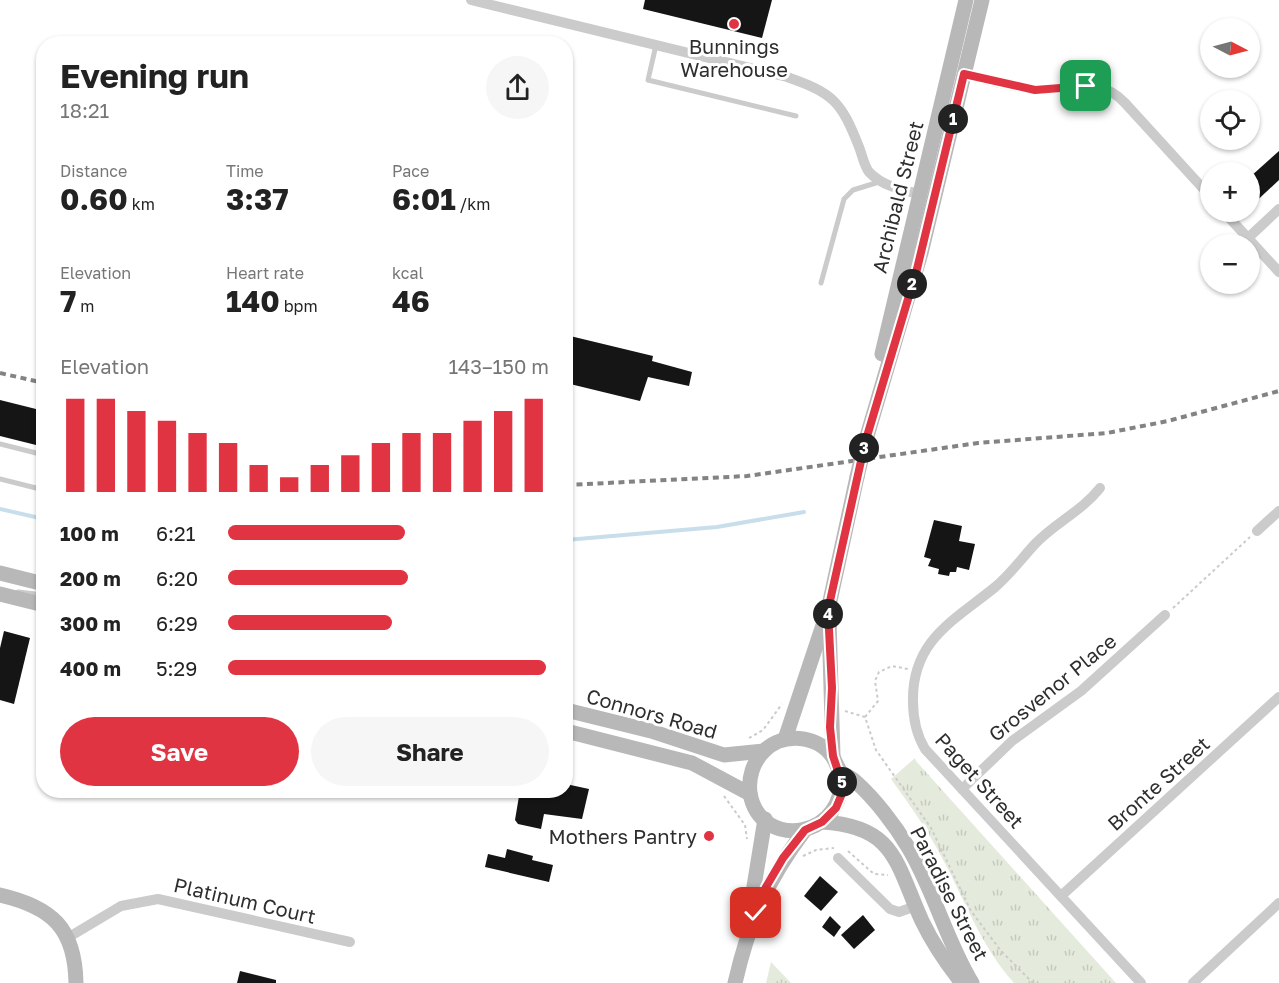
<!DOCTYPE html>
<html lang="en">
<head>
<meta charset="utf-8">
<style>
  body { margin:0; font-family:"Golos Text",sans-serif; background:#f6f6f6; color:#222; height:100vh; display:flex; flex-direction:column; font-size:22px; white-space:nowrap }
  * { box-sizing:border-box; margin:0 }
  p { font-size:20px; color:#767676 }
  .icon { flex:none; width:33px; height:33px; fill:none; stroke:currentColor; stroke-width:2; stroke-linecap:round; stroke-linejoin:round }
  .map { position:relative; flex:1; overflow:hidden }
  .details { position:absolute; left:36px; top:36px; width:537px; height:762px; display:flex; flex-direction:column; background:#fff; border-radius:24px; box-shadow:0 2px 4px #0004 }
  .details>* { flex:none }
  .needle { width:39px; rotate:96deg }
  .controls { position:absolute; left:1200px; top:18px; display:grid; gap:12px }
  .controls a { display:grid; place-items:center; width:60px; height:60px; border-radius:50%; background:#fff; box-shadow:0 2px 4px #0004; font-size:30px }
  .pin { position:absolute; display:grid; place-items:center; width:51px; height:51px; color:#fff; margin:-26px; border-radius:12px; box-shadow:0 3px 9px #0006 }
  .km { position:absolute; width:30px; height:30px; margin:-15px; border-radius:50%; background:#222; color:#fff; font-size:16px; line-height:30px; text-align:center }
  .round { display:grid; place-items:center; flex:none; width:63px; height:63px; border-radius:32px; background:#f6f6f6 }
  .head { display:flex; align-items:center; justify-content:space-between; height:102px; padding:0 24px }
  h1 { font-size:33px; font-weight:700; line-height:45px }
  .figures { display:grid; grid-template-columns:repeat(3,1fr); gap:9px; height:102px; padding:6px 24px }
  .figures div { display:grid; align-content:center }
  .figures b { font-size:30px; font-weight:700 }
  .figures small { font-size:16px; font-weight:400 }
  .figures p { font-size:16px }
  .chart { height:168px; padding:12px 24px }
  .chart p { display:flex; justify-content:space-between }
  .chart svg { width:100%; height:108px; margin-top:6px; stroke:#e13443; stroke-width:6 }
  .cta { display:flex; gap:12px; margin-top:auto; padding:12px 24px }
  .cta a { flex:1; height:69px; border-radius:36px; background:#e13443; color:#fff; font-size:24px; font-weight:700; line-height:69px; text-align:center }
  .cta a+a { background:#f6f6f6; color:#222 }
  ul { padding:0 24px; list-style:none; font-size:20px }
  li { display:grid; grid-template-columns:96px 72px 1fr; align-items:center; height:45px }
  li i { height:15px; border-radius:8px; background:#e13443 }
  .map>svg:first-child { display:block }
</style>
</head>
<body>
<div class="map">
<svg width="1279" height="983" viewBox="0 0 1279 983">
  <defs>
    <pattern id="grass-tufts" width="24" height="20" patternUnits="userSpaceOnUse" patternTransform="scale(1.5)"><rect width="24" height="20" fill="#e5ebdc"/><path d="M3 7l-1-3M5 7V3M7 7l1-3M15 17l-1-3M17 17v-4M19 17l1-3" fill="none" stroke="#c5cabd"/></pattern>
  </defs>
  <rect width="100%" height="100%" fill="#fff"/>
  <g fill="url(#grass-tufts)">
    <path d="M 915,758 L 916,761 L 1116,983 L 1014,983 C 980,945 965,900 941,856 C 927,829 909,804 891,779 Z"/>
    <path d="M 771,962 L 791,983 L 766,983 Z"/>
  </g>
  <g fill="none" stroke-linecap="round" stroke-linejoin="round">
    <g stroke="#c9deeb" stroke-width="4">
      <path d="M 0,509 L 44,519"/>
      <path d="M 566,540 L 717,527 L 804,512"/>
    </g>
  </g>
  <g fill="#151515">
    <path d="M 645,0 L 772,0 L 762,38 L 643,9 Z"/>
    <path d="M 1279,151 L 1279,180 L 1250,207 L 1250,177 Z"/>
    <path d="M 566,335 L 653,356 L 652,361 L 692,372 L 689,386 L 648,377 L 640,401 L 566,383 Z"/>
    <path d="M 0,400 L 44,411 L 44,447 L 0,436 Z"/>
    <path d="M 934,520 L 962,526 L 959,541 L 975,544 L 969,570 L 957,567 L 956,572 L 950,572 L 949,576 L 938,574 L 939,569 L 928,566 L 931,559 L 924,557 Z"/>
    <path d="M 4,631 L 30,638 L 14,704 L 0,700 L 0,648 Z"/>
    <path d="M 566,784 L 589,789 L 582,819 L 544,814 L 541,829 L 518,824 L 515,820 L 520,790 L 566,790 Z"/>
    <path d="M 507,849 L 533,856 L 532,860 L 553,865 L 549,882 L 485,867 L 488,854 L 505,858 Z"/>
    <path d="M 820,876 L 838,892 L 821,911 L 804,896 Z"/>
    <path d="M 863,915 L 875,930 L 854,949 L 841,935 Z"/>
    <path d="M 830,916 L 841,927 L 834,937 L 822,927 Z"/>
    <path d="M 240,971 L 276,980 L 276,983 L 237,983 Z"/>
  </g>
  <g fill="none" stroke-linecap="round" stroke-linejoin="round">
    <g stroke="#cbcbcb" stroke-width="2" stroke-dasharray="3 3" stroke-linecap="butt">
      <path d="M 1173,608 L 1250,537"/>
      <path d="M 845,711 L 865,717 L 876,750 L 931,828 L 971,911 L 1001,951 L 1033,983"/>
      <path d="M 865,717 L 878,701 L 875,681 L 879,672 L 892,666 L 908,669"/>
      <path d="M 749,738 L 763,730 L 782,704"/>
      <path d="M 724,796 L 745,825 L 747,839"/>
      <path d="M 848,851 L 874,874 L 888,875"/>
      <path d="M 803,856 L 816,850 L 834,848"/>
      <path d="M 928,856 L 942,850"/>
    </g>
    <g stroke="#cbcbcb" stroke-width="5">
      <path d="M 656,45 L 648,80 L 796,116"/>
      <path d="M 821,283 L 844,199 L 853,190 L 879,182"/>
      <path d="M 0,444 L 44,455"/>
      <path d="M 0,479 L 44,490"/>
      <path d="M 18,592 L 44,595"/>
    </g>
    <g stroke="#cbcbcb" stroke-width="10">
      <path d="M 471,0 L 787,77 C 833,93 841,101 859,147 C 862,154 864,166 869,172 C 882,186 902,190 920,194"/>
      <path d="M 964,74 C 986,79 1010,87 1033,89 C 1068,93 1097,73 1125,103 L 1210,196"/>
      <path d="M 1224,212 L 1279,272"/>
      <path d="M 1248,238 L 1279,209"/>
      <path d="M 1100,488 C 1082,511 1055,523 1035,544 C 1021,559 1010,575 994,588 C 953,621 912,641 913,701 C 913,718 916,734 925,749 L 1141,983"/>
      <path d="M 1257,531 L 1279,511"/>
      <path d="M 962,789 L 1012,741 L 1081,691 L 1165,615"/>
      <path d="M 838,858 L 890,909 L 899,912 L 916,906"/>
      <path d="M 1061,896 L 1279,697"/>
      <path d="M 69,937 L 121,906 L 158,899 L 350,942"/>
      <path d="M 1193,983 L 1279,903"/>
    </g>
    <g stroke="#b8b8b8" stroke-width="15">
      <path d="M 882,354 L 966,0"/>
      <path d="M 865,443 L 921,253 L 982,0"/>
      <path d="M 0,573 L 44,584"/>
      <path d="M 0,594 L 44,605"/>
      <path d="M 829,619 L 833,756"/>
      <path d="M 566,710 L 651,731 L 724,755 L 764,751"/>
      <path d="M 566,731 L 692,763 L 750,794"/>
      <path d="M 785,739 L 828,610 L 857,477"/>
      <path d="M 840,771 C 851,838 760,853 750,793 C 748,778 753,762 764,751 C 783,732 817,735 832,756 C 836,761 837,768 841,772 C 846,776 852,778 856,782 C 875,799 895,825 908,847 C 934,890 946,940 972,983"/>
      <path d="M 822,822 C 896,826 896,864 922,921 C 933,944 946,963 962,983"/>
      <path d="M 0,895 C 52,907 75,928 76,983"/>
      <path d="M 751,905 L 765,819"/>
      <path d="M 735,983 C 749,922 767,880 805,830"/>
    </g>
    <g stroke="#838383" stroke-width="4" stroke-dasharray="6 4.5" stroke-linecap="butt">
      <path d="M 0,373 L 44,383"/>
      <path d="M 566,485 L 747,476 L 978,443 L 1107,433 L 1168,421 L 1279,391"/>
    </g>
    <path stroke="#b8b8b8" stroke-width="15" d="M 857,477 L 865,443"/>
  </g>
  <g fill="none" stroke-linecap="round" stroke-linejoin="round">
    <g stroke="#fff" stroke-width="12">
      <path id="route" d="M 756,913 L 766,887 L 783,858 L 805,830 L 822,822 L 836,808 L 841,796 L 842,783 L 833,756 L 830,727 L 832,688 L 828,610 L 865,443 L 917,269 L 964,74 L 1035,90 L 1086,86"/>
    </g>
    <use href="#route" stroke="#e13443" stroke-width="8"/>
  </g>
  <g fill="#e13443" stroke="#fff" stroke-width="2">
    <circle cx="734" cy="24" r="6"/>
    <circle cx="709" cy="836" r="6"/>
  </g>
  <g text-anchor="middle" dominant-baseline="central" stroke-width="6" stroke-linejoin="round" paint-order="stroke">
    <g font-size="20" fill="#2e2e2e" stroke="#fff">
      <text x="734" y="46">Bunnings<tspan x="734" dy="23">Warehouse</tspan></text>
      <text x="697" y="836" text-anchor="end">Mothers Pantry</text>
    </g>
    <g font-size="20" fill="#2e2e2e" stroke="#fff">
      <text transform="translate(897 197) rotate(-76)">Archibald Street</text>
      <text transform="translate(1052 687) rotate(-39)">Grosvenor Place</text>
      <text transform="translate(652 713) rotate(16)">Connors Road</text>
      <text transform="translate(980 780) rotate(48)">Paget Street</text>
      <text transform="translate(1158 783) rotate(-42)">Bronte Street</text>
      <text transform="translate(950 893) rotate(63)">Paradise Street</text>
      <text transform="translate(245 900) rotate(13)">Platinum Court</text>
    </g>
  </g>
</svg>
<div class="controls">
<a><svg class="needle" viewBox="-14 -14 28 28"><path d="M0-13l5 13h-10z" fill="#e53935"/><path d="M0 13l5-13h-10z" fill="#767676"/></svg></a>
<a><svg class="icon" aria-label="locate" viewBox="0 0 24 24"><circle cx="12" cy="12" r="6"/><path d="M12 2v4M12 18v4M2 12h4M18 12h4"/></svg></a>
<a>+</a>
<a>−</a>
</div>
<div class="pin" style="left:1086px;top:86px;background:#1e9e55"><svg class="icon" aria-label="arrive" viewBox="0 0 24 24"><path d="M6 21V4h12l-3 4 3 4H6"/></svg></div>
<div class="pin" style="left:756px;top:913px;background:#d93025"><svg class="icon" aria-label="check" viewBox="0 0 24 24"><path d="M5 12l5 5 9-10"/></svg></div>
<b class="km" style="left:953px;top:119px">1</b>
<b class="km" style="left:912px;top:284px">2</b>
<b class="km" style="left:864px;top:448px">3</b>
<b class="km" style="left:828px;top:614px">4</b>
<b class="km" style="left:842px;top:782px">5</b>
<section class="details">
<div class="head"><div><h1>Evening run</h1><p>18:21</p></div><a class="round"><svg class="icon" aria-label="share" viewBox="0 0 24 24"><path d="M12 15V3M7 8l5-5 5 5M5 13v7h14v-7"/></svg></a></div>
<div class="figures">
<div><p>Distance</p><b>0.60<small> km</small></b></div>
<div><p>Time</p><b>3:37</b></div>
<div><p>Pace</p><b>6:01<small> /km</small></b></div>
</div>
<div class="figures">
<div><p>Elevation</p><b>7<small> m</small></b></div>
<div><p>Heart rate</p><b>140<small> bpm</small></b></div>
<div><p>kcal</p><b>46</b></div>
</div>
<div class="chart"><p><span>Elevation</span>143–150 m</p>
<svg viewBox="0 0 160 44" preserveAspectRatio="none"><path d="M5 44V6M15 44V6M25 44V11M35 44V15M45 44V20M55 44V24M65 44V33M75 44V38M85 44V33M95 44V29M105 44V24M115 44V20M125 44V20M135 44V15M145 44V11M155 44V6"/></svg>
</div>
<ul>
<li><b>100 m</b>6:21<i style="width:55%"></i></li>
<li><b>200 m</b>6:20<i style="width:56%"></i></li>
<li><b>300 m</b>6:29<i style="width:51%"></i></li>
<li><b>400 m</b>5:29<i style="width:99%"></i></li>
</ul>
<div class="cta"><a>Save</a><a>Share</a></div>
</section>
</div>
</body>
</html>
